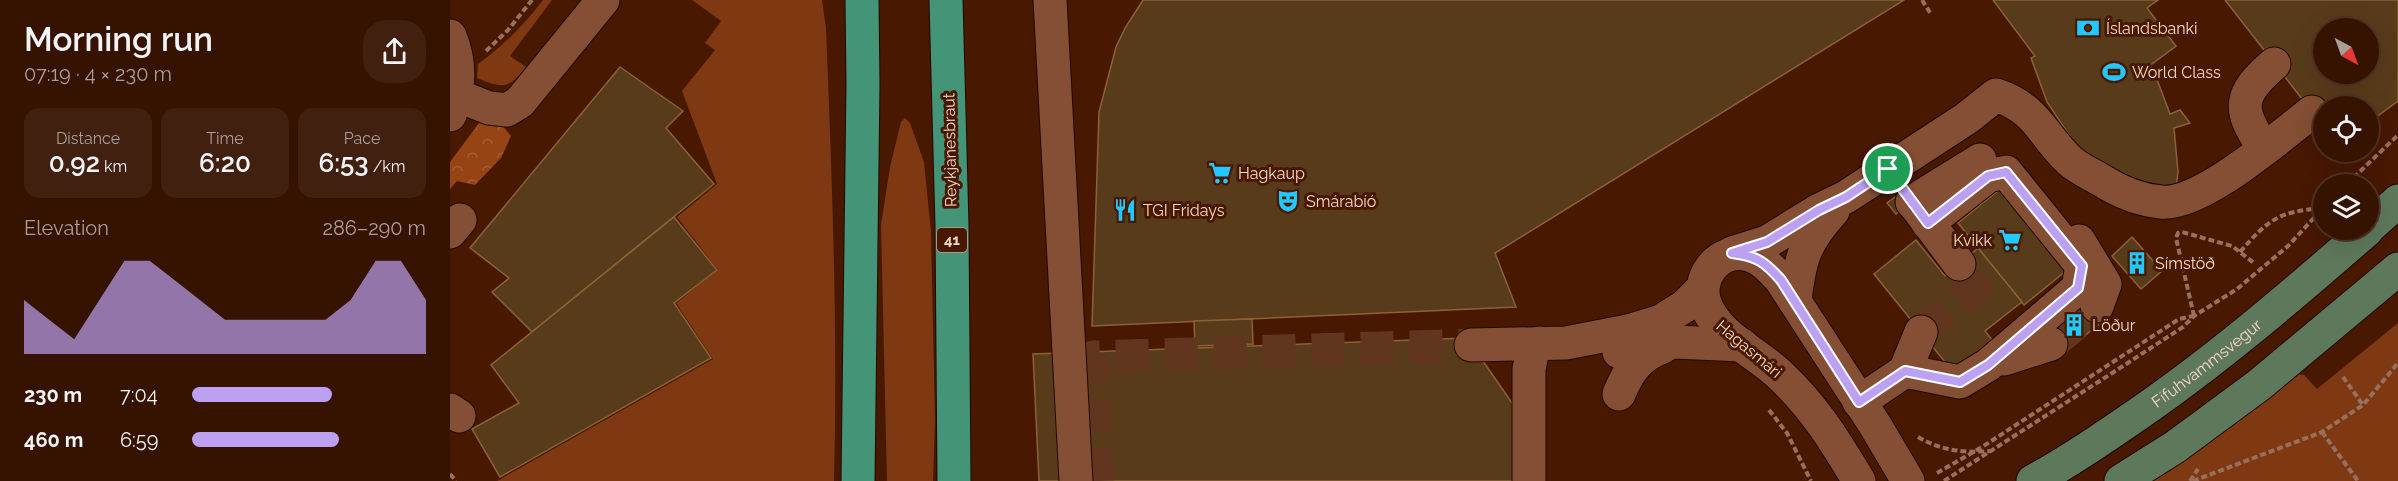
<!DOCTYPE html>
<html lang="en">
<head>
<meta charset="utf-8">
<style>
  body { margin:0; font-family:Raleway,sans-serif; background:#41200f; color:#f1f3f6; height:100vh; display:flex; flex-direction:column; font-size:22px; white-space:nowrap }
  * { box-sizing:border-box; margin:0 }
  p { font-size:20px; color:#aa9e99 }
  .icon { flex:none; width:33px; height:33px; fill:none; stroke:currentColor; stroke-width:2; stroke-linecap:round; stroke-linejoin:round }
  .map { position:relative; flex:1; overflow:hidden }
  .side { display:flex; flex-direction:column; background:#361200; width:450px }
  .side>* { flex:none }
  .needle { width:39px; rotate:139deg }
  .tools { position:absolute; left:1863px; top:18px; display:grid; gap:12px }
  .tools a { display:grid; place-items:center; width:66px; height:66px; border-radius:50%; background:#361200; box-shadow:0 6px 24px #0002,0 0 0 2px #503222; font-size:30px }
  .pin { position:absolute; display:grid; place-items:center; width:51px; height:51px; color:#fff; margin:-26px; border:3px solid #fff; border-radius:50%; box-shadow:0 2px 6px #0007 }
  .round { display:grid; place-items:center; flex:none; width:63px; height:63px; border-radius:24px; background:#41200f }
  .headline { display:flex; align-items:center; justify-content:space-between; height:102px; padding:0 24px }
  h1 { font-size:33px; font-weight:600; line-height:45px }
  .stats { display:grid; grid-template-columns:repeat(3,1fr); gap:9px; height:102px; padding:6px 24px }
  .stats div { display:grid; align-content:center; border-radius:15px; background:#41200f; text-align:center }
  .stats b { font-size:26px; font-weight:600 }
  .stats small { font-size:16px; font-weight:400 }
  .stats p { font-size:16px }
  .chart { height:168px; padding:12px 24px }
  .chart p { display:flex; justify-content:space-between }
  .chart svg { width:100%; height:108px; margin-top:6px; fill:#bca0f2; opacity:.7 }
  ul { padding:0 24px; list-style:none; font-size:20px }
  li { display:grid; grid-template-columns:96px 72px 1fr; align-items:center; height:45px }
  li i { height:15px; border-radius:8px; background:#bca0f2 }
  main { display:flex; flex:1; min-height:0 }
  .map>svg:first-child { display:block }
</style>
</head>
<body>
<main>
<section class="side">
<div class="headline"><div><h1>Morning run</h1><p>07:19 · 4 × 230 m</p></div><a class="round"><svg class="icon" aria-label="share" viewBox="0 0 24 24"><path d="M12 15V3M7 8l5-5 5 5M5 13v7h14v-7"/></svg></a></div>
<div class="stats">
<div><p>Distance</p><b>0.92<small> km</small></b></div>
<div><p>Time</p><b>6:20</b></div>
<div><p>Pace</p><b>6:53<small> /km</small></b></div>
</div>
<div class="chart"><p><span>Elevation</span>286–290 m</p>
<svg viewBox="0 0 160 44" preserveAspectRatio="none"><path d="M0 44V22L10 30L20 38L30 22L40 6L50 6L60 14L70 22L80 30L90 30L100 30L110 30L120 30L130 22L140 6L150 6L160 22V44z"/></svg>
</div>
<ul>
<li><b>230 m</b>7:04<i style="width:60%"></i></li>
<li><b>460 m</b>6:59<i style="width:63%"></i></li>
</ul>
</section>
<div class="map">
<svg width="1948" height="481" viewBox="0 0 1948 481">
  <defs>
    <pattern id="forest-crowns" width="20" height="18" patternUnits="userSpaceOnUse" patternTransform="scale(1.5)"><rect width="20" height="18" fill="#964413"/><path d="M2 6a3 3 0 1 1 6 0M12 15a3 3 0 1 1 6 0" fill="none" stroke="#a55e34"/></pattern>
  </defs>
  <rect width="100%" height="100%" fill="#481800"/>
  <g fill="#7e3912">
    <path d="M 93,0 L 102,0 L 60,56 L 76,67 C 59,90 51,88 27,78 L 28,64 C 53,46 74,25 93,0 Z"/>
    <path d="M 242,0 L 372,0 L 376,28 C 382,179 388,330 384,481 L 47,481 L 263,359 L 226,303 L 268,270 L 227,217 L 267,184 L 232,91 L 265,50 L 255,43 L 271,21 Z"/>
    <path d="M 455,118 L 460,123 L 474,162 L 481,232 L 485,420 L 483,481 L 437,481 L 431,225 L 440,167 L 451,122 Z"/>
    <path d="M 1948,323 L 1948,481 L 1701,481 L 1720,471 L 1846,374 L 1854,375 L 1867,389 Z"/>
  </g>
  <path fill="url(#forest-crowns)" d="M 40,120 L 52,125 L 61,136 L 51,158 L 25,185 L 7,181 L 0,189 L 0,162 L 29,123 Z"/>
  <g fill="#583b1b" stroke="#8c6234" stroke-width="1.5" fill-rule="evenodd">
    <path d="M 693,0 L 1454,0 L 1045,253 L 1066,307 L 642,326 L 649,112 L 666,47 L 675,28 Z"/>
    <path d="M 1543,0 L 1708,0 L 1697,8 L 1726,46 L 1698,67 L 1708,82 L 1720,114 L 1730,110 L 1740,123 L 1724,128 L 1728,172 L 1725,195 L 1702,190 L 1640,157 L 1623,141 L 1597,102 L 1581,58 L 1585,56 Z"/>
    <path d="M 1775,0 L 1948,0 L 1948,101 L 1918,123 L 1918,106 L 1874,106 L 1874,127 ZM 1874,28 L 1918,28 L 1918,74 L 1874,74 Z"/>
    <path d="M 170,67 L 233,111 L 216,128 L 264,184 L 82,332 L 42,292 L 59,278 L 20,248 Z"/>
    <path d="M 1555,185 L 1622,266 L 1574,305 L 1508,223 Z"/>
    <path d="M 1445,197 L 1454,207 L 1446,214 L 1437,203 Z"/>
    <path d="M 224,217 L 267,270 L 224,303 L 261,358 L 50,477 L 22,429 L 69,403 L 41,365 Z"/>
    <path d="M 1682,237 L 1712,271 L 1691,289 L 1662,256 Z"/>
    <path d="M 1466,240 L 1495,276 L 1528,248 L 1572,302 L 1535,331 L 1542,340 L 1503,372 L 1424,274 Z"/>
    <path d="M 1638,294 L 1657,318 L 1610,355 L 1591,331 Z"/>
    <path d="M 802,319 L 803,344 L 745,346 L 744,321 Z"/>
    <path d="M 1017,338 L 1062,403 L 1089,402 L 1088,481 L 589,481 L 583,354 Z"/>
  </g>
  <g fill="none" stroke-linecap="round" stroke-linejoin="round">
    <g stroke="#62351e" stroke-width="33" stroke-dasharray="33 16" stroke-linecap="butt">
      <path d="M 1471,332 L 1526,288 L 1509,264"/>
      <path d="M 1601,344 L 1647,306"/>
      <path d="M 648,481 L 643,357 L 1021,345"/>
    </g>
    <g stroke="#220900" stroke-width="35">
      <g id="minor">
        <path d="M 600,0 L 626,481"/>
        <path d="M 0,36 C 11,63 10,87 0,115"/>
        <path d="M 6,95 L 39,108 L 57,110 L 70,102 L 153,0"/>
        <path d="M 1814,148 C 1787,109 1788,95 1824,64"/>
        <path d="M 1462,202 L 1530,160"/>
        <path d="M 1465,205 L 1509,264"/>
        <path d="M 0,232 L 10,220"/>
        <path d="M 1629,241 L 1655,284 L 1647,306"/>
        <path d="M 1282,253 L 1317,242 L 1369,210 L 1396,197 L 1517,118 L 1546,95 C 1588,109 1591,134 1620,161 C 1629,169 1641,174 1651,180 C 1668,191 1690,200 1711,202 C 1751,206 1829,137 1862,112"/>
        <path d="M 1345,300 C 1350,259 1354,243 1383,211"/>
        <path d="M 1021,345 L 1116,343 L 1178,331 L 1211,321 L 1235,306 L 1252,289"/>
        <path d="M 1169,352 L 1224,342 L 1292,345"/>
        <path d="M 1554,359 L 1601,344"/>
        <path d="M 1455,371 L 1510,382 L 1538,365 L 1628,288 L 1632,266 L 1556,172 L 1538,176 L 1478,223"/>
        <path d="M 1169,394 C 1178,372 1189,355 1213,347"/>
        <path d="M 1409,402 L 1455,371 L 1471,332"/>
        <path d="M 0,410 L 9,416"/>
        <path d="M 1079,481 L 1079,369 L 1082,354 L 1090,343"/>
        <path d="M 1409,481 C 1385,441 1365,408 1330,375 C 1306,352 1272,339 1257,308 C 1243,280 1268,246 1299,255 C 1313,259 1322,270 1331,280 L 1425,425 L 1458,481"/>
      </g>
    </g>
    <g stroke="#220900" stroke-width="35">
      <g id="major">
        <path d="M 1918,228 L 1948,201"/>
        <path id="s1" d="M 1583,481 C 1615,464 1646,443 1675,423 C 1761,365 1839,298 1917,230"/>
        <path d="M 1671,481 L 1725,447 L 1809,385 L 1948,269"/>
      </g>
    </g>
    <g stroke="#220900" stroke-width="35">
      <g id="highway">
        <path d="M 496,0 L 502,226 L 504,481"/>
        <path d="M 408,481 L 413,84 L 412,0"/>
      </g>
    </g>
    <g stroke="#99705d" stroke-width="4" stroke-dasharray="6 3" stroke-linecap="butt">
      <path d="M 1472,0 L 1481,14"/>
      <path d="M 36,51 L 58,30 L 82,0"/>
      <path d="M 1897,184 L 1948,135"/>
      <path d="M 1790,252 C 1819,219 1828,212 1872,208"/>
      <path d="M 1744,316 L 1726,238 L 1728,233 L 1732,232 L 1782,246 L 1804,263"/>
      <path d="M 1893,377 L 1913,405"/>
      <path d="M 1319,410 L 1337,433 L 1361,481"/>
      <path d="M 1872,432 L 1908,481"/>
      <path d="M 1468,437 C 1492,451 1514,453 1541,451"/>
      <path d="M 1487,473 L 1532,447 L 1729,319 L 1743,316"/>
      <path d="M 0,474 L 6,481"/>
      <path d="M 1494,481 L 1673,366 L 1733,327 L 1744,316 L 1787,289 L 1838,246 L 1874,207"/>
      <path d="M 1740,481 L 1748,469"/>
      <path d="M 1743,481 L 1872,432 L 1913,405 L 1948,363"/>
    </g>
    <use href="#minor" stroke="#844f34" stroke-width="33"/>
    <use href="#major" stroke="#5e785c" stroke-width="33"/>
    <use href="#highway" stroke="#449477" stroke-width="33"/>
  </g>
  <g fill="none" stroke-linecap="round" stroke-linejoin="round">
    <g stroke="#fff" stroke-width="12">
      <path id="route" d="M 1438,169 L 1478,223 L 1538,176 L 1556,172 L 1632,266 L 1628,288 L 1538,365 L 1510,382 L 1455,371 L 1409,402 L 1331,280 C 1315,262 1307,256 1282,253 L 1317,242 L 1369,210 L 1396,197 Z"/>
    </g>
    <use href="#route" stroke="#bca0f2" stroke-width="8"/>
  </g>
  <defs>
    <g id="bank-bare" transform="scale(1.8)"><path d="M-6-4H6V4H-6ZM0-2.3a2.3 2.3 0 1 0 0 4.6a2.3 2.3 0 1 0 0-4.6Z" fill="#23c9fe" stroke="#481800" stroke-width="2.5" paint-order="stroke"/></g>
    <g id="stadium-bare" transform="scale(1.8)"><path d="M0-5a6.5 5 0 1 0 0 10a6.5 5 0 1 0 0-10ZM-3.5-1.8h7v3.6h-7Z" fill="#23c9fe" stroke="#481800" stroke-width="2.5" paint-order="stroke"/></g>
    <g id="supermarket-bare" transform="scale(1.8)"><path d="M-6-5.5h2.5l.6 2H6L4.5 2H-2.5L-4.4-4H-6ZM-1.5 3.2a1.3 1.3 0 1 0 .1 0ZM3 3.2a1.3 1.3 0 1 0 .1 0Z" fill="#23c9fe" stroke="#481800" stroke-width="2.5" paint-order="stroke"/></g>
    <g id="theatre-bare" transform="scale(1.8)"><path d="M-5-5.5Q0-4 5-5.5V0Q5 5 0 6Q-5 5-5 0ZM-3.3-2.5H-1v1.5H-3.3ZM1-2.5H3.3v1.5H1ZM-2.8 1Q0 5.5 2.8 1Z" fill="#23c9fe" stroke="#481800" stroke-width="2.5" paint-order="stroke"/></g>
    <g id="restaurant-bare" transform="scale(1.8)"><path d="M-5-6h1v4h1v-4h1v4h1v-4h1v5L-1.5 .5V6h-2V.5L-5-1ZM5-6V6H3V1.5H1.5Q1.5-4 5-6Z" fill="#23c9fe" stroke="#481800" stroke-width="2.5" paint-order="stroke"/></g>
    <g id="building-bare" transform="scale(1.8)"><path d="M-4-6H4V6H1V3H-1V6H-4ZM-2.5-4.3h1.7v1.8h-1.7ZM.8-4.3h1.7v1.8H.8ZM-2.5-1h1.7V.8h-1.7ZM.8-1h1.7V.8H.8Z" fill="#23c9fe" stroke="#481800" stroke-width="2.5" paint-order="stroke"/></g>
  </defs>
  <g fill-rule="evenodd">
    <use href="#bank-bare" x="1638" y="28"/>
    <use href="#stadium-bare" x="1664" y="72"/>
    <use href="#supermarket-bare" x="770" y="173"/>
    <use href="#theatre-bare" x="838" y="201"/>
    <use href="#restaurant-bare" x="675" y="210"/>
    <use href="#supermarket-bare" x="1560" y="240"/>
    <use href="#building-bare" x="1687" y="263"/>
    <use href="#building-bare" x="1624" y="325"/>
  </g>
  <g text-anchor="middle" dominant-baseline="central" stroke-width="6" stroke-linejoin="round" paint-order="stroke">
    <rect fill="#481800" stroke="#c29e8c" stroke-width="1.5" x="487" y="228" width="30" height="24" rx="4.5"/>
    <g font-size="15" font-weight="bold" fill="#f7d7c8">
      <text x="502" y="240">41</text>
    </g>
    <g font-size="16" fill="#f7d7c8" stroke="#481800" text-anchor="start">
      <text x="1656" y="28">Íslandsbanki</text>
      <text x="1682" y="72">World Class</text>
      <text x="788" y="173">Hagkaup</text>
      <text x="856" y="201">Smárabíó</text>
      <text x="693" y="210">TGI Fridays</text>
      <text x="1542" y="240" text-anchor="end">Kvikk</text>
      <text x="1705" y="263">Símstöð</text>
      <text x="1642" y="325">Löður</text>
    </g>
    <g font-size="16" fill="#f7d7c8" stroke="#481800">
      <text transform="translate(500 150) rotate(-91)">Reykjanesbraut</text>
      <text transform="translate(1299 349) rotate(40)">Hagasmári</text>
      <text stroke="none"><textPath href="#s1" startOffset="210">Fífuhvammsvegur</textPath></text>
    </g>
  </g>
</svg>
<div class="tools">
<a><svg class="needle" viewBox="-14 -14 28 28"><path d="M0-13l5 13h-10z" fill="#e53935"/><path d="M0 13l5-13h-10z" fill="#aa9e99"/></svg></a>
<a><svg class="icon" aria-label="locate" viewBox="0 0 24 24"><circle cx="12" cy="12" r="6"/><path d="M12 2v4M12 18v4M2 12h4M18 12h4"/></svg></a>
<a><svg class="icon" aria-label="layers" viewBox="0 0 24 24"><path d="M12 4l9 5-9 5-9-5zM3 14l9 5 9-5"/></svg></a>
</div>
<div class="pin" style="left:1438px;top:169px;background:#1e9e55"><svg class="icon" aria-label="arrive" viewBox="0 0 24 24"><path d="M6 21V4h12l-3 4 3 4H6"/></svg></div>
</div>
</main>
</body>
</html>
